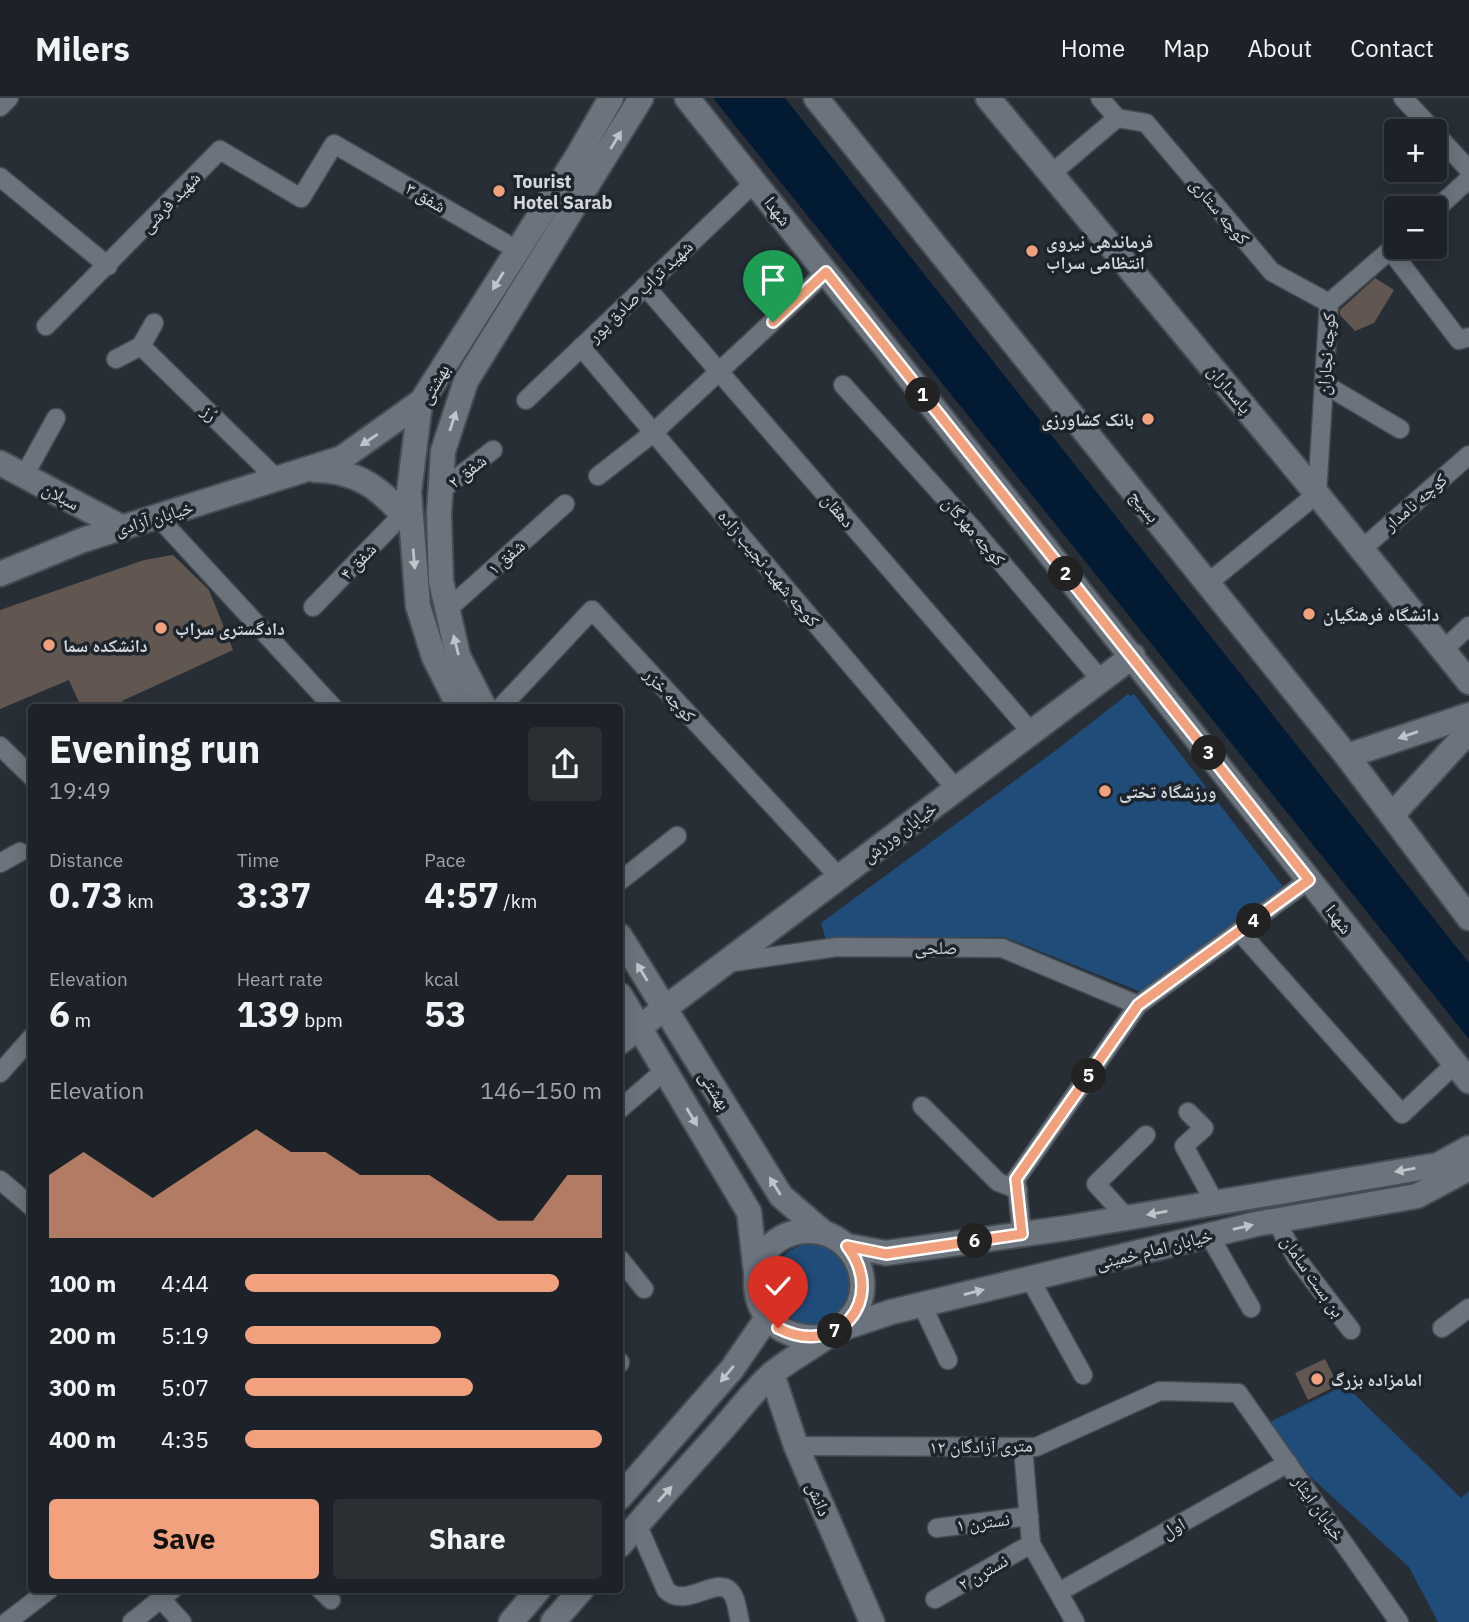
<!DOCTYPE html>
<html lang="en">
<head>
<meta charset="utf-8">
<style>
  body { margin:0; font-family:"IBM Plex Sans","Noto Naskh Arabic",sans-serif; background:#2a2f34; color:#f1f3f6; height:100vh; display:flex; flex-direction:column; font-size:26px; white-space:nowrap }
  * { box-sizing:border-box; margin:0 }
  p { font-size:23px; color:#a0a4a8 }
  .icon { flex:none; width:38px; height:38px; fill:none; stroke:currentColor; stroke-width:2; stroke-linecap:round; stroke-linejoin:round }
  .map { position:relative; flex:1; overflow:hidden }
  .drawer { position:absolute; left:28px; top:606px; width:595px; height:889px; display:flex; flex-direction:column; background:#1d2228; border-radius:7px; box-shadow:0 4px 18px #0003,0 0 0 2px #3b3f45 }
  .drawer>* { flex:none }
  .buttons { position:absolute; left:1384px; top:21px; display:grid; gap:14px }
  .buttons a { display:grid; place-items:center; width:63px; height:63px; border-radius:7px; background:#1d2228; box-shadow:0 4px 18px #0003,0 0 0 2px #3b3f45; font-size:35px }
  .pin { position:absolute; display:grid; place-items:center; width:60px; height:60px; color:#fff; margin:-72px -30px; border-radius:50% 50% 50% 0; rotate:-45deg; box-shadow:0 0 7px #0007 }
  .pin .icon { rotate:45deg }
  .km { position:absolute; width:35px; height:35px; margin:-18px; border-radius:50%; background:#222; color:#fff; font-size:19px; line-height:35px; text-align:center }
  .round { display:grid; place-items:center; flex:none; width:74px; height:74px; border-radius:7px; background:#2a2f34 }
  .summary { display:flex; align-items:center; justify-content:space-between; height:119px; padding:0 21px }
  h1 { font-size:38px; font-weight:700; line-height:52px }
  .metrics { display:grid; grid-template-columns:repeat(3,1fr); gap:10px; height:119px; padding:7px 21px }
  .metrics div { display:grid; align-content:center }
  .metrics b { font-size:35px; font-weight:700 }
  .metrics small { font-size:19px; font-weight:400 }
  .metrics p { font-size:19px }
  .chart { height:196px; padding:14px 21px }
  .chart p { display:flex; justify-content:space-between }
  .chart svg { width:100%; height:126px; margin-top:7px; fill:#f1a17d; opacity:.7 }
  .action { display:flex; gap:14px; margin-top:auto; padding:14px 21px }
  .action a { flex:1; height:80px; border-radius:7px; background:#f1a17d; color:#111; font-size:28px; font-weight:700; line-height:80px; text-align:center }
  .action a+a { background:#2a2f34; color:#f1f3f6 }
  ul { padding:0 21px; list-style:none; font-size:23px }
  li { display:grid; grid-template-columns:112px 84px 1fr; align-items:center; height:52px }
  li i { height:18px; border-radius:9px; background:#f1a17d }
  header { display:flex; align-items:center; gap:42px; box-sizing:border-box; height:98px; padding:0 35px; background:#1d2228; border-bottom:2px solid #3b3f45 }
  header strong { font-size:33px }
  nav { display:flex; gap:38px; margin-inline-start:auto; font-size:24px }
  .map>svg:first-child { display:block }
</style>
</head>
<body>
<header>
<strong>Milers</strong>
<nav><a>Home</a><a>Map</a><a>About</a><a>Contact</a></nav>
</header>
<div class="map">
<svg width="1469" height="1524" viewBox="0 0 1469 1524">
  <rect width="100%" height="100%" fill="#272e36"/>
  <g fill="#204c79">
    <path d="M 1128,596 L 1130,598 L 1134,596 L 1285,791 L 1141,894 L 1004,839 L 826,842 L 821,825 L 1055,653 Z"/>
    <circle cx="812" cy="1186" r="40"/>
    <path d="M 1345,1287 L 1461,1400 L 1469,1393 L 1469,1524 L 1438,1524 L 1409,1469 L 1302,1371 L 1270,1324 Z"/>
  </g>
  <path fill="#031a33" d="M 713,0 L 785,0 L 1469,865 L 1469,941 Z"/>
  <g fill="#625651">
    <path d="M 1375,180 L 1394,192 L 1374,225 L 1355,233 L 1340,217 L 1340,212 Z"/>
    <path d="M 173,457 L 209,492 L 233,552 L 122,603 L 127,609 L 81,609 L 69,582 L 0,611 L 0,512 L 144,462 Z"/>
    <path d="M 1325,1261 L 1338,1287 L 1308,1302 L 1295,1275 Z"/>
  </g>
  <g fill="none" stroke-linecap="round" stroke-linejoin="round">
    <g stroke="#464c53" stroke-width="21">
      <g id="street">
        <path d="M 1100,0 L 1117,20"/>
        <path d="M 1403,0 L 1434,33"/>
        <path d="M 0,9 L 9,0"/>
        <path d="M 1435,35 L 1469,72"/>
        <path d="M 1051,76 L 1117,20 L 1146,25 L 1272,174 L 1329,205"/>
        <path d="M 0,79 L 108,168"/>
        <path d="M 1435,112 L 1469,81"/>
        <path d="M 1391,153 L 1459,242 L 1469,239"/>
        <path d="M 645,188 L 1032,635"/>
        <path d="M 46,228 L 220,52 L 301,100 L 334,46 L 517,152"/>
        <path d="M 141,248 L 278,382"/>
        <path d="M 581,249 L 956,691"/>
        <path d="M 116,261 L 141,248 L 154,225"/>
        <path d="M 1324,286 L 1400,331"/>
        <path d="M 843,287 L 973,431 L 1101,582"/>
        <path d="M 526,302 L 755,84"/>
        <path d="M 24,378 L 56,320"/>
        <path d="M 598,378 L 653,335 L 826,174"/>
        <path d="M 440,393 L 493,352"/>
        <path d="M 158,419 L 333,609"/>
        <path d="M 1362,451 L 1469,357"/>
        <path d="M 1208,485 L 1317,396 L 1329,205 L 1396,147"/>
        <path d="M 313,509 L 403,416"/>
        <path d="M 448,511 L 565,406"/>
        <path d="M 1443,552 L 1469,528"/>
        <path d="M 501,609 L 592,512 L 839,779"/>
        <path d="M 0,648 L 32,679"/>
        <path d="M 0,765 L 20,754"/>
        <path d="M 620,783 L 677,738"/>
        <path d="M 1239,833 L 1402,1016 L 1455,966"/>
        <path d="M 727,865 L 837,849 L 1002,850 L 1138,907"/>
        <path d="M 0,975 L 32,939"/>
        <path d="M 922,1008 L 998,1084 L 1018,1092"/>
        <path d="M 620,1011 L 664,973"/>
        <path d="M 1188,1014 L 1204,1030 L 1184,1048 L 1215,1105"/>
        <path d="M 0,1082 L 32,1109"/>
        <path d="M 1127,1120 L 1096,1086 L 1146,1037"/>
        <path d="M 1276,1123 L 1297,1161 L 1351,1232"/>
        <path d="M 1022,1136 L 1016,1081 L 1138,907 L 1309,782"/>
        <path d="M 1209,1137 L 1251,1210"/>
        <path d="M 620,1161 L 644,1191"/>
        <path d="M 1030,1181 L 1083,1277"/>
        <path d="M 922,1207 L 948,1262"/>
        <path d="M 1442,1230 L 1469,1210"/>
        <path d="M 620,1265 L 620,1264"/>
        <path d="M 796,1348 L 1036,1349 L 1160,1293 L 1238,1295 L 1399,1524"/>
        <path d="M 1023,1349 L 1031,1446 L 1075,1524"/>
        <path d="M 637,1426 L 666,1492 C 687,1513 719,1473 733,1497 C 737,1504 738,1516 740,1524"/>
        <path d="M 937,1430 L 1029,1418"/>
        <path d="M 320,1491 L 331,1502"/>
        <path d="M 1059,1494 L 1288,1365"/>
        <path d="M 161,1501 L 182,1524"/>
        <path d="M 935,1501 L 1031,1446"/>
        <path d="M 7,1524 L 50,1491"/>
        <path d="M 132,1524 L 173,1491"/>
      </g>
    </g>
    <g stroke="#464c53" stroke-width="28">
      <g id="secondary">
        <path d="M 687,0 L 1469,983"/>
        <path d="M 816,0 L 1347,658 L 1469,820"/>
        <path d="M 988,0 L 1317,396 L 1469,584"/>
        <path d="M 0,365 L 123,430"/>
        <path d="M 315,372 C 362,373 382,393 411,425"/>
        <path d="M 0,476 L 83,442 L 342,360 L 422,303"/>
        <path d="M 459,609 L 434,559 L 418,508 L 409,394 L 420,306 L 577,59 L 611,0"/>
        <path d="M 484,609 L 458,558 L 441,483 L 439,416 L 443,353 L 466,283 L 641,0"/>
        <path d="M 1347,658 L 1469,617"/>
        <path d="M 1393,716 L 1469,633"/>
        <path d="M 620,838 L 781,1098 L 824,1135"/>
        <path d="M 620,897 L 749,1114 L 756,1175"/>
        <path d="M 620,944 L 1133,558"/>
        <path d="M 847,1148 L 886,1155 L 1067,1130 L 1438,1067 L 1469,1050"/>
        <path d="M 837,1232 L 891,1214 L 1256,1126 L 1417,1098 L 1469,1070"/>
        <path d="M 772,1276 L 796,1348 L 872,1524"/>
        <path d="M 620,1399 L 732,1271 L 767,1220"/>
        <path d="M 620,1447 C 652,1409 686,1372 719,1335 C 736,1316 753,1293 772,1276 C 793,1257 845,1233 856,1212 C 875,1177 849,1132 808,1133 C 735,1135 738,1247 823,1239"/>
        <path d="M 511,1524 L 539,1491"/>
        <path d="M 553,1524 L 582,1491"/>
      </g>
    </g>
    <use href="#street" stroke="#6b737d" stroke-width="18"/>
    <use href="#secondary" stroke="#6b737d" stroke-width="24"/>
  </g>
  <defs><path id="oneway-solid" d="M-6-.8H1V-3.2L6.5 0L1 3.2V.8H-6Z" transform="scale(1.75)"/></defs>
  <g fill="#bfc4cb">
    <use href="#oneway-solid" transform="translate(616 42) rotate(-59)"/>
    <use href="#oneway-solid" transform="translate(498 183) rotate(122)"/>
    <use href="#oneway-solid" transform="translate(453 323) rotate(-72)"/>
    <use href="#oneway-solid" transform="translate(369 342) rotate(146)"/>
    <use href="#oneway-solid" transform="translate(414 461) rotate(85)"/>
    <use href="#oneway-solid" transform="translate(456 547) rotate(-104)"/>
    <use href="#oneway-solid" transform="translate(1408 637) rotate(161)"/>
    <use href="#oneway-solid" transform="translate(642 874) rotate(-121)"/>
    <use href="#oneway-solid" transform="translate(692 1019) rotate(59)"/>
    <use href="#oneway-solid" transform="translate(1405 1072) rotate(170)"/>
    <use href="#oneway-solid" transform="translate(775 1088) rotate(-122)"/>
    <use href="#oneway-solid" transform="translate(1157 1115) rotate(170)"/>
    <use href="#oneway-solid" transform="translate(1243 1129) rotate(-13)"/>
    <use href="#oneway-solid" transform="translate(974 1194) rotate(-14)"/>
    <use href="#oneway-solid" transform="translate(727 1276) rotate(130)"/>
    <use href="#oneway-solid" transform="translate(665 1396) rotate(-48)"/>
  </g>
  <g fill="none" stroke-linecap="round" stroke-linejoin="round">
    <g stroke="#fff" stroke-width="14">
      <path id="route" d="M 773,224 L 826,174 L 1309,782 L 1138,907 L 1016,1081 L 1022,1136 L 886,1156 L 847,1148 C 888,1201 838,1261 778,1230"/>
    </g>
    <use href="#route" stroke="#f1a17d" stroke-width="9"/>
  </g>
  <g fill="#f1a17d" stroke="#1d242c" stroke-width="2.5">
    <circle cx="499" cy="93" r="7"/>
    <circle cx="1032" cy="153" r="7"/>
    <circle cx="1148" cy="321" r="7"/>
    <circle cx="1309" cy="516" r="7"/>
    <circle cx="161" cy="530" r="7"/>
    <circle cx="49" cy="547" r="7"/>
    <circle cx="1105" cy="693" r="7"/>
    <circle cx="1317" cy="1281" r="7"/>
  </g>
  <g text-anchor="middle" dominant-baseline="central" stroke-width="7" stroke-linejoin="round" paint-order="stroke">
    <g font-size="18" font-weight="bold" fill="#d4d8de" stroke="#1d242c" text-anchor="start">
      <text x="513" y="83">Tourist<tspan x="513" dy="21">Hotel Sarab</tspan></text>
      <text x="1046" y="143">فرماندهی نیروی<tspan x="1046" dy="21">انتظامی سراب</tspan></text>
      <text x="1134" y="321" text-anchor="end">بانک کشاورزی</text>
      <text x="1323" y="516">دانشگاه فرهنگیان</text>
      <text x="175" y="530">دادگستری سراب</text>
      <text x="63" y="547">دانشکده سما</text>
      <text x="1119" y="693">ورزشگاه تختی</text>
      <text x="1331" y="1281">امامزاده بزرگ</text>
    </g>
    <g font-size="18" fill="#d4d8de" stroke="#1d242c">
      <text transform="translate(426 99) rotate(30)">شفق ۳</text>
      <text transform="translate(170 104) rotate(-46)">شهید فرشی</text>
      <text transform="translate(778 113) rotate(52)">شهدا</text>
      <text transform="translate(1220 113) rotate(50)">کوچه ستاری</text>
      <text transform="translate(640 193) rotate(-44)">شهید تراب صادق پور</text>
      <text transform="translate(1326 256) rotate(-86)">کوچه نجاران</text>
      <text transform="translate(434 286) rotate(-60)">بهشتی</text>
      <text transform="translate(1230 291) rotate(50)">پاسداران</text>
      <text transform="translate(210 315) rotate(44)">رُز</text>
      <text transform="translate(467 373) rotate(-38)">شفق ۲</text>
      <text transform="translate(61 398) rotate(28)">سبلان</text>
      <text transform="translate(1415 404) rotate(-41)">کوچه نامدار</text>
      <text transform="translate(1145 408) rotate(51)">بسیج</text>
      <text transform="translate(838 412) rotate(49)">دهقان</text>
      <text transform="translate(154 420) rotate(-17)">خیابان آزادی</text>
      <text transform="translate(974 433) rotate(49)">کوچه مهرگان</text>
      <text transform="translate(506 459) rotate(-42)">شفق ۱</text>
      <text transform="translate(358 463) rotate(-46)">شفق ۴</text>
      <text transform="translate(769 470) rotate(50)">کوچه شهید نجیب زاده</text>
      <text transform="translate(670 597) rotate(47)">کوچه خزر</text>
      <text transform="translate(899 734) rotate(-37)">خیابان ورزش</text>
      <text transform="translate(1339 821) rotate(52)">شهدا</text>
      <text x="936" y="849">صلحی</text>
      <text transform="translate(715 992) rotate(58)">بهشتی</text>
      <text transform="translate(1154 1151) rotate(-14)">خیابان امام خمینی</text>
      <text transform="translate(1313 1178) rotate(55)">بن بست سامان</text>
      <text transform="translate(981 1348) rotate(-1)">۱۲ متری آزادگان</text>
      <text transform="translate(819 1401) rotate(67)">دانش</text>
      <text transform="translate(1319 1410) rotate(55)">خیابان ایثار</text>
      <text transform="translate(983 1424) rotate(-7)">نسترن ۱</text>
      <text transform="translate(1173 1430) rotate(-30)">اول</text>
      <text transform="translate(983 1474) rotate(-30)">نسترن ۲</text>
    </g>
  </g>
</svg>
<div class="buttons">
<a>+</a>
<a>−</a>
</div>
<div class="pin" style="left:773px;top:224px;background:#1e9e55"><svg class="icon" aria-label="arrive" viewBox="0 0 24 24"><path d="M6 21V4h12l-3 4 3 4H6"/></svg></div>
<div class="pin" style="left:778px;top:1230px;background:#d93025"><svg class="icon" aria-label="check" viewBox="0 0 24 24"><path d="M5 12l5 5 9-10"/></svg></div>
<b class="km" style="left:923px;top:297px">1</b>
<b class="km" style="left:1066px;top:476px">2</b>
<b class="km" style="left:1209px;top:655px">3</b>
<b class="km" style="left:1254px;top:823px">4</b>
<b class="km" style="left:1089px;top:978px">5</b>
<b class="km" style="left:975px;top:1143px">6</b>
<b class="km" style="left:835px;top:1233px">7</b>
<section class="drawer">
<div class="summary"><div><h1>Evening run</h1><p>19:49</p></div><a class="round"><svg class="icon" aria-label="share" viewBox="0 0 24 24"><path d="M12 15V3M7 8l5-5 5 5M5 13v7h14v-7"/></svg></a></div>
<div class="metrics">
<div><p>Distance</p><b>0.73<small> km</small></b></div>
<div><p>Time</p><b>3:37</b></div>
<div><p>Pace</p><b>4:57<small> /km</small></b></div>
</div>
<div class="metrics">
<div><p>Elevation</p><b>6<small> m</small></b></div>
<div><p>Heart rate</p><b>139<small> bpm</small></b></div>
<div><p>kcal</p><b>53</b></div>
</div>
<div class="chart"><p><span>Elevation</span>146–150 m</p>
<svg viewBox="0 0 160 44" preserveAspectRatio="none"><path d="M0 44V22L10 14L20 22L30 30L40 22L50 14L60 6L70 14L80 14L90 22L100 22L110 22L120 30L130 38L140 38L150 22L160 22V44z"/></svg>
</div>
<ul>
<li><b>100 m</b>4:44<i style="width:88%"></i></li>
<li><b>200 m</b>5:19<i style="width:55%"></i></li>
<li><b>300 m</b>5:07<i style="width:64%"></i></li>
<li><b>400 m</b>4:35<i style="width:100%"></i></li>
</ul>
<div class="action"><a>Save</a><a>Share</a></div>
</section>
</div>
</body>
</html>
